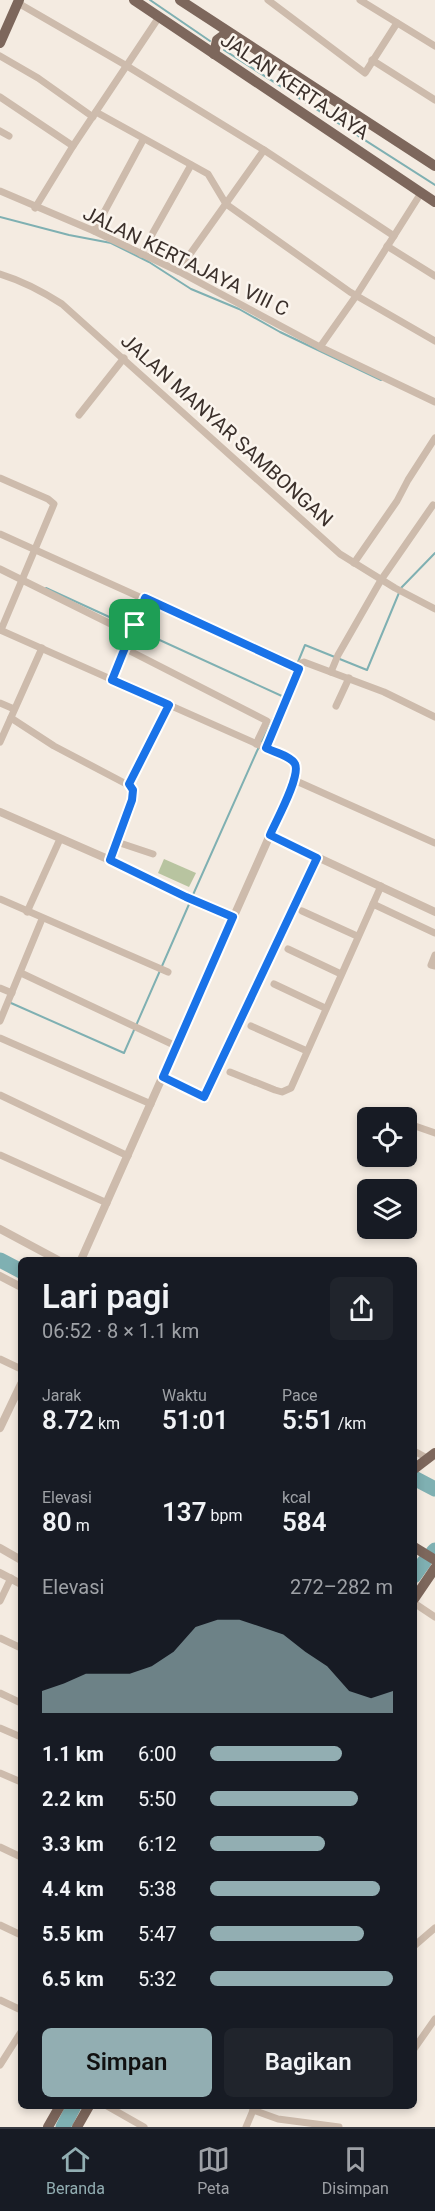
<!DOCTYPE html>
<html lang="id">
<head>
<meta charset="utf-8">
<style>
  body { margin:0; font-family:Roboto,sans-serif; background:#20242c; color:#f1f3f6; height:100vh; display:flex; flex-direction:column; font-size:22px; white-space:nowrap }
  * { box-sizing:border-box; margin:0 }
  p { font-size:20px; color:#9ea1a6 }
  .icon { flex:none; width:33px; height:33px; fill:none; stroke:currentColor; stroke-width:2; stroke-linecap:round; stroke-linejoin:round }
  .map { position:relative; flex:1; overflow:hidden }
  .drawer { position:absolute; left:18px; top:1257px; width:399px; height:852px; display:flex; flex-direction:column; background:#171b24; border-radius:9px; box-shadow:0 3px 9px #0003 }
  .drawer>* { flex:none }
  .fabs { position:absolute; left:357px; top:1107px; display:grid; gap:12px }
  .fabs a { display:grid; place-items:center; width:60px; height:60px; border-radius:9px; background:#171b24; box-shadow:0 3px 9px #0003; font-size:30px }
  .pin { position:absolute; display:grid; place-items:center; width:51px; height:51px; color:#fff; margin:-26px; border-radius:12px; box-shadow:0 3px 9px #0006 }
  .round { display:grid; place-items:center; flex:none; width:63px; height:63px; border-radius:9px; background:#20242c }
  .head { display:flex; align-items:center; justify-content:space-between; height:102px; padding:0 24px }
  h1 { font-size:33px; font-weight:600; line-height:45px }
  .stats { display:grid; grid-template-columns:repeat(3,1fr); gap:9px; height:102px; padding:6px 24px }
  .stats div { display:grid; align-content:center }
  .stats b { font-size:26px; font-weight:600 }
  .stats small { font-size:16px; font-weight:400 }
  .stats p { font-size:16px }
  .chart { height:168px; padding:12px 24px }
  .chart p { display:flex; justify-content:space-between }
  .chart svg { width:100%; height:108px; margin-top:6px; fill:#92aeb2; opacity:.7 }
  .action { display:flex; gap:12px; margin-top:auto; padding:12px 24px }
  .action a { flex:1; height:69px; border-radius:9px; background:#92aeb2; color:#111; font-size:24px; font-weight:600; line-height:69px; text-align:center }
  .action a+a { background:#20242c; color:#f1f3f6 }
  ul { padding:0 24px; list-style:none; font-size:20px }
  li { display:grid; grid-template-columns:96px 72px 1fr; align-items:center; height:45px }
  li i { height:15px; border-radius:8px; background:#92aeb2 }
  .tab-bar { display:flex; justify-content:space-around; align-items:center; height:84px; border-top:2px solid #363941; background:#171b24; font-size:16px; color:#9ea1a6 }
  .tab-bar a { display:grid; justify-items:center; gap:3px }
  .tab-bar .current { color:#92aeb2 }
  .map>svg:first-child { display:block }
</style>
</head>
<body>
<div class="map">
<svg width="435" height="2127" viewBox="0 0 435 2127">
  <rect width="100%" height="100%" fill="#f4ebe1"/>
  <path fill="#b8c4a0" d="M 164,859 L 196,873 L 189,887 L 158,873 Z"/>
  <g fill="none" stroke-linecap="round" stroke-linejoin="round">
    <g stroke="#7fb0b2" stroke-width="2">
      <path d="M 150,0 L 210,41"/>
      <path d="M 224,50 L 435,185"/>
      <path d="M 0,217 L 69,235 L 111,243 L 149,262 L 191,289 L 239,309 L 280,332 L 381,380"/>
      <path d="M 46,588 L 284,697"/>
      <path d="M 298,662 L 305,645 L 367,670 L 401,588 L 435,553"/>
      <path d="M 192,897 L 257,751 L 281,703"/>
      <path d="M 11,1003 L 124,1053 L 190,902"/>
    </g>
    <g stroke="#7fb0b2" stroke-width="15">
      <path d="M 0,1260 L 21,1271"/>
      <path d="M 414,1478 L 435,1489"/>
      <path d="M 433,1552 L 435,1550"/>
      <path d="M 414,1576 L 424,1562"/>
      <path d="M 63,2127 L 74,2106"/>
    </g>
    <g stroke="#cdbbac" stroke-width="7">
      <path d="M 268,0 L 365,73 L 397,23"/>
      <path d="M 360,0 L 435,46"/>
      <path d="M 18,3 L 127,66 L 264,150 L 394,236"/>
      <path d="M 0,56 L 38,78 L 93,117"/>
      <path d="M 372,60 L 435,100"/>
      <path d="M 0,97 L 73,146"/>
      <path d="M 96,112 L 208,174 L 226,204 L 350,292 L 435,341"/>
      <path d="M 0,131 L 9,136"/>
      <path d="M 0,191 L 94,231 L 178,271 L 320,347 L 435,402"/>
      <path d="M 35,208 L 73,146 L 159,17"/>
      <path d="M 94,231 L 143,140"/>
      <path d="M 387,246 L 435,276"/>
      <path d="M 141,254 L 191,165"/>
      <path d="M 178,271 L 264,150"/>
      <path d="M 0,274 C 23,281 42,291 62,304 L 340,554 L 395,588 L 435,609"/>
      <path d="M 320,347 L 356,296 L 421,193"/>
      <path d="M 79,415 L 124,358"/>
      <path d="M 0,478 L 48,499 L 54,504 L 1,630"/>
      <path d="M 0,534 L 299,669"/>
      <path d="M 354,563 L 397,501 L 408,480 L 435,438"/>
      <path d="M 0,569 L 131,634"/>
      <path d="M 0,630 L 291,759 L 296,766 L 294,780 L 270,835"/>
      <path d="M 126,649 L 267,721 L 256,744"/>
      <path d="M 331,672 L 338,655 L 381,580 L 433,505"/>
      <path d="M 113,680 L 145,598"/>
      <path d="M 0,703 L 14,709"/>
      <path d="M 336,706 L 349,678"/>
      <path d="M 11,718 L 54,746 L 132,787 L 131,800 L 110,860"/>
      <path d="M 0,742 L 42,648"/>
      <path d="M 266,748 L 301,663 L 304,662 L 384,692 L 435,717"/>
      <path d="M 294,780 L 435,843"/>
      <path d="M 129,784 L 169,705"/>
      <path d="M 117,842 L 153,854"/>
      <path d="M 0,899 L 168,972"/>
      <path d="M 373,904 L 435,933"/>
      <path d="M 302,911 L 357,936"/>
      <path d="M 27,912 L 60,839"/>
      <path d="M 288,949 L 341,974"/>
      <path d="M 435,955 L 431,965 L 435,966"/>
      <path d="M 21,973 L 176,1046"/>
      <path d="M 274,984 L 325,1008"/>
      <path d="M 0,988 L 12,993"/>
      <path d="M 0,1021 L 42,919"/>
      <path d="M 251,1026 L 307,1051"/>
      <path d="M 0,1038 L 151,1104"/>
      <path d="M 230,1072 L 275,1090 L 282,1092 L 291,1088 L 381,886"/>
      <path d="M 163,1077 L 204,1097 L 317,858"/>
      <path d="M 0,1095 L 128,1156"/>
      <path d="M 410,1122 L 415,1126 L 435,1133"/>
      <path d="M 0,1155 L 107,1203"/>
      <path d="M 0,1359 L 21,1369"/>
      <path d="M 414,1451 L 427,1458"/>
      <path d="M 0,1601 L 11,1578"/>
      <path d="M 414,1603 L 435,1617"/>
      <path d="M 0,1638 L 21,1648"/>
      <path d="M 0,1693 L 21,1703"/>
      <path d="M 0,1728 L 21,1737"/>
      <path d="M 0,1773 L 21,1782"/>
      <path d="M 0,1847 L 21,1857"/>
      <path d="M 0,1925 L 21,1935"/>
      <path d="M 414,1946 L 435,1928"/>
      <path d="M 0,2000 L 21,2010"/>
      <path d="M 414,2049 L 435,2019"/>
      <path d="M 0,2065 L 21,2032"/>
      <path d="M 107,2106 L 144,2127"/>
      <path d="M 253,2110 L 278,2119 L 339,2127"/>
      <path d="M 246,2127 L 254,2108"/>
    </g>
    <g stroke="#cdbbac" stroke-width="8">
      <path d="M 0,812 L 110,860 L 186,897 L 233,917"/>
      <path d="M 0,1229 L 58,1260"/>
      <path d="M 81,1260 L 270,835 L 435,912"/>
      <path d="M 0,1276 L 21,1287"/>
      <path d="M 0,1428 L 21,1384"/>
      <path d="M 0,1548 L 21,1560"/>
      <path d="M 0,1573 L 21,1584"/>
    </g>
    <g stroke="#7d675c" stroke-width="10">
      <path d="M 134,0 L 435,202"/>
      <path d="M 180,0 L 435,166"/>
      <path d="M 0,43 L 19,0"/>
      <path d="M 214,54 L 217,40 L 228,32"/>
      <path d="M 414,1469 L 435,1453"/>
      <path d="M 414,1547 L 435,1560"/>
      <path d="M 414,1599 L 435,1568"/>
      <path d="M 48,2127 L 60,2106"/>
      <path d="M 77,2127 L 89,2106"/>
    </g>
  </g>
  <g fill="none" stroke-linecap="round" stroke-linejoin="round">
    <g stroke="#fff" stroke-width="12">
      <path id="route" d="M 145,598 L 299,669 L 266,748 C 274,752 291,756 295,764 C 301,776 276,821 270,835 L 317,858 L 204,1097 L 163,1077 L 233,917 L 186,897 L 110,860 L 132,800 L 133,790 L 129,784 L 169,705 L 112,680 Z"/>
    </g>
    <use href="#route" stroke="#1a73e8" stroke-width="8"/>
  </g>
  <g text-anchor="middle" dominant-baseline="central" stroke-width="5" stroke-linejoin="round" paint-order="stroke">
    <g font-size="20" fill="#3b302b" stroke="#fbf5ee">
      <text transform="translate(295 86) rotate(34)">JALAN KERTAJAYA</text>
      <text transform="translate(186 261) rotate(26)">JALAN KERTAJAYA VIII C</text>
      <text transform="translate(227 430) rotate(42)">JALAN MANYAR SAMBONGAN</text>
    </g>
  </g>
</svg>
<div class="fabs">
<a><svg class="icon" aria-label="locate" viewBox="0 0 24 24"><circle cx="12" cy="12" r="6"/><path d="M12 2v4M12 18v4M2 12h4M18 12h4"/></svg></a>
<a><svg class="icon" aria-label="layers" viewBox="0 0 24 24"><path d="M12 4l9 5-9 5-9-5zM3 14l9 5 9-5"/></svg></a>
</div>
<div class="pin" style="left:135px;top:625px;background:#1e9e55"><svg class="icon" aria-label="arrive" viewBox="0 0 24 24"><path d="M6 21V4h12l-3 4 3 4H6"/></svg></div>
<section class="drawer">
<div class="head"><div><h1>Lari pagi</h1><p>06:52 · 8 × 1.1 km</p></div><a class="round"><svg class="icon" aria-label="share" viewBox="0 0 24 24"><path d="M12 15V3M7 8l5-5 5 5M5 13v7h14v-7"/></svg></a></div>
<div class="stats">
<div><p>Jarak</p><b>8.72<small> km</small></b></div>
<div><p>Waktu</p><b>51:01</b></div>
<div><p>Pace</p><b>5:51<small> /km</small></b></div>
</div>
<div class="stats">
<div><p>Elevasi</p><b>80<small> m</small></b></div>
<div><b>137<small> bpm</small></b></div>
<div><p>kcal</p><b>584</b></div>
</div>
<div class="chart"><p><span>Elevasi</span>272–282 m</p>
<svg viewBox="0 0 160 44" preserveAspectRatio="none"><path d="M0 44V35L10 32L20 28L30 28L40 28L50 25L60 19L70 9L80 6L90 6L100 9L110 12L120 19L130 25L140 35L150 38L160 35V44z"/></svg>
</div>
<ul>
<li><b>1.1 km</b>6:00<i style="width:72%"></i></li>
<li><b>2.2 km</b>5:50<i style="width:81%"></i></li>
<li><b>3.3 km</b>6:12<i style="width:63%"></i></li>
<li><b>4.4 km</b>5:38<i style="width:93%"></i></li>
<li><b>5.5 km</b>5:47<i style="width:84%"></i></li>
<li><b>6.5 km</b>5:32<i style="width:100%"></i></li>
</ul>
<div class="action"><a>Simpan</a><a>Bagikan</a></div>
</section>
</div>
<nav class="tab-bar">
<a class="current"><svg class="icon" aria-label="home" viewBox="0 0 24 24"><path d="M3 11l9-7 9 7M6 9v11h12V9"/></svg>Beranda</a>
<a><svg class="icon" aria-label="map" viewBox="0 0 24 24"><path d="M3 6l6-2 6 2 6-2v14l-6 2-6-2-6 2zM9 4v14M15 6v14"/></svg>Peta</a>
<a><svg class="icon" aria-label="saved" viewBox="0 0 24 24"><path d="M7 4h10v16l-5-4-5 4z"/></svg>Disimpan</a>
</nav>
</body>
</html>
